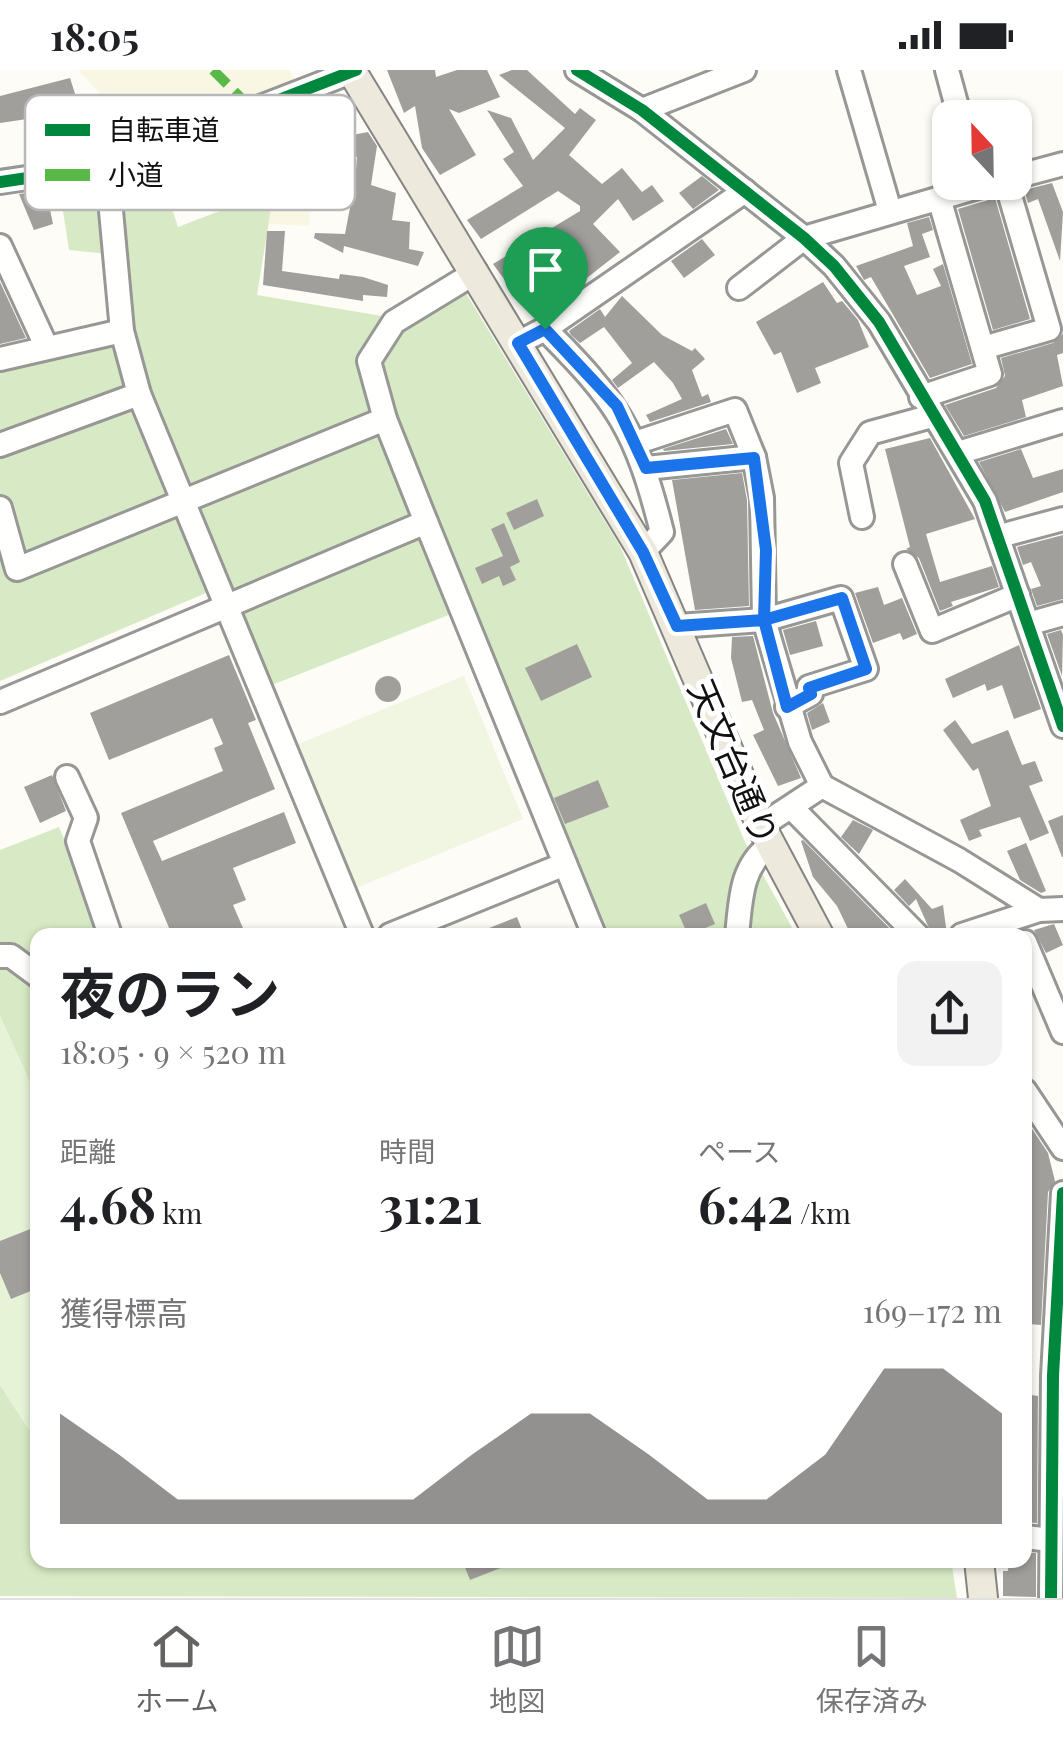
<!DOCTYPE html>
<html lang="ja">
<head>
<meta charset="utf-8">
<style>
  body { margin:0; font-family:"Playfair Display","Noto Sans JP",serif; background:#f2f2f2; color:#202124; height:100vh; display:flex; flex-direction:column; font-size:38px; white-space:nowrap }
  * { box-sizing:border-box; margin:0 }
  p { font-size:32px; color:#757577 }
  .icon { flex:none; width:55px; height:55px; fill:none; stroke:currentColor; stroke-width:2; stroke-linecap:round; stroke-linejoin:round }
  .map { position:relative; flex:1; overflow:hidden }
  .sheet { position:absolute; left:30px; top:858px; width:1002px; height:640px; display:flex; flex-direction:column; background:#fff; border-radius:20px; box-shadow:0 2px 8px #0004 }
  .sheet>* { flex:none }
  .needle { width:65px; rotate:338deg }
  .tools { position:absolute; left:932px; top:30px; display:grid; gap:20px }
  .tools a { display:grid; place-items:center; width:100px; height:100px; border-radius:20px; background:#fff; box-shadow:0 2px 8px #0004; font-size:50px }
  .pin { position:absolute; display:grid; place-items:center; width:85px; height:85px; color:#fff; margin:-102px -42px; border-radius:50% 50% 50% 0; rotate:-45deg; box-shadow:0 0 10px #0007 }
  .pin .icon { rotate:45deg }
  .round { display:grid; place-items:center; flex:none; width:105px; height:105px; border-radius:20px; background:#f2f2f2 }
  .summary { display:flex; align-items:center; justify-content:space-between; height:170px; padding:0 30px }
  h1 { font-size:55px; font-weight:700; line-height:75px }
  .metrics { display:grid; grid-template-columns:repeat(3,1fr); gap:15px; height:170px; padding:10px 30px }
  .metrics div { display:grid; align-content:center }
  .metrics b { font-size:50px; font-weight:700 }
  .metrics small { font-size:28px; font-weight:400 }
  .metrics p { font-size:28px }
  .chart { height:280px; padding:20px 30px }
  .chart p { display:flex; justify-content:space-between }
  .chart svg { width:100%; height:180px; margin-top:10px; fill:#646362; opacity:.7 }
  .status { display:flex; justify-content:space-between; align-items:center; height:70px; padding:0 50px; background:#fff; direction:ltr }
  .status svg { height:28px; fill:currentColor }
  .menu { display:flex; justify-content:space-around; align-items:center; height:140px; border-top:2px solid #e0e0e0; background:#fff; font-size:28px; color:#757577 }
  .menu a { display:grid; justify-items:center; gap:5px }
  .menu .on { color:#646362 }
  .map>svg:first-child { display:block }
</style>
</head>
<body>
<div class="status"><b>18:05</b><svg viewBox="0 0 49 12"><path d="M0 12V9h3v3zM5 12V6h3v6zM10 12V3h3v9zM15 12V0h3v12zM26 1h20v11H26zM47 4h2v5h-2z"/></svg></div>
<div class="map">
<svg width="1063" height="1528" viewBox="0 0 1063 1528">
  <rect width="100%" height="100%" fill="#fdfcf7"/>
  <path fill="#f9f7e4" d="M 78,0 L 289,0 L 305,25 L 335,15 L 349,35 L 318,47 L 309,156 L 268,154 L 276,117 L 213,143 L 191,76 L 157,84 Z"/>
  <path fill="#e7f3d7" d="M 0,946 L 37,1027 L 37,1372 L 0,1315 Z"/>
  <g fill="#d8eac5">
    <path d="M 157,92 L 178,157 L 274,120 L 257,225 L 412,251 L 464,220 L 620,476 L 745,772 L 796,865 L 594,865 L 461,540 L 267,617 L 227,514 L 0,611 L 0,295 L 127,253 L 108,184 L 69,180 L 60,122 L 87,107 Z"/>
    <path d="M 59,757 L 105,865 L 38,865 L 37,1027 L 0,946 L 0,780 Z"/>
    <path d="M 0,1315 L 37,1372 L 38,1490 L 951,1490 L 957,1528 L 0,1526 Z"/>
  </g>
  <path fill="#f0f6e1" d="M 464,606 L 523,749 L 349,821 L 289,678 Z"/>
  <g fill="#a19f9c">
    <path d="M 387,0 L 435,0 L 436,7 L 457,0 L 487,0 L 500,27 L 459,43 L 449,39 L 476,85 L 440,105 L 422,78 L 415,36 L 404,43 Z"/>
    <path d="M 512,0 L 527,0 L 575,44 L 580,38 L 596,50 L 569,85 L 602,114 L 622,98 L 642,122 L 652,115 L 664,131 L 633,151 L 618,129 L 593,154 L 620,182 L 583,211 L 561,178 L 507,213 L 493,194 L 580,141 L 580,136 L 558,121 L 481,169 L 467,150 L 523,116 L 503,89 L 514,82 L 487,40 L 511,48 L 533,90 L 565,58 L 499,5 Z"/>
    <path d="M 70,8 L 77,30 L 34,43 L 34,48 L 0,53 L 0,26 Z"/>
    <path d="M 325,51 L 349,55 L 347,66 L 368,62 L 377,76 L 371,115 L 396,123 L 392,150 L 410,152 L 409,179 L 424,182 L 418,196 L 344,176 L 343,183 L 314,168 L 315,163 L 345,164 L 355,111 L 357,87 L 317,84 Z"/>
    <path d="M 702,106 L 719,120 L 693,139 L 679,123 Z"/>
    <path d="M 1052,113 L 1063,142 L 1060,191 L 1038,129 L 1028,133 L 1024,120 Z"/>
    <path d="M 46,120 L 53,154 L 34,160 L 19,124 Z"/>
    <path d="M 995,128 L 1030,249 L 993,260 L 958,139 Z"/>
    <path d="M 929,147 L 933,160 L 922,164 L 930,187 L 904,196 L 917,225 L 941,216 L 933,199 L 943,194 L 972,294 L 930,308 L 871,207 L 864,210 L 856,196 L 913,176 L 907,153 Z"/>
    <path d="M 267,161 L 285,161 L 282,201 L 339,209 L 340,204 L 363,207 L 388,215 L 387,227 L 363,225 L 363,231 L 263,215 Z"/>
    <path d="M 702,169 L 715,185 L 684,208 L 671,191 Z"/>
    <path d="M 0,212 L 26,268 L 0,274 Z"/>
    <path d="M 823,212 L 837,233 L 842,231 L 858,250 L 869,277 L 815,298 L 821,313 L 797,323 L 781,282 L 774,285 L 756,252 Z"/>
    <path d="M 622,226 L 662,265 L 692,281 L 695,278 L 705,289 L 692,300 L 702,327 L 708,324 L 711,332 L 650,352 L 646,345 L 682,329 L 673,313 L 654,292 L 618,318 L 612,310 L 632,293 L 604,257 L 580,273 L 571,265 L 569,261 L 600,239 L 605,247 Z"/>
    <path d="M 1063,264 L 1063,283 L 1057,285 L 1063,316 L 1022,330 L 1026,347 L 964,366 L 945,335 L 996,318 L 1005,306 L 1001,288 L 1053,273 Z"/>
    <path d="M 726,359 L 733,374 L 664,381 L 663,379 Z"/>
    <path d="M 930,368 L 975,449 L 926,464 L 940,512 L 992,496 L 999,517 L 951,532 L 953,536 L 940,541 L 919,488 L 906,479 L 910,477 L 885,379 Z"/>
    <path d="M 1021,379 L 1033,408 L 1063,399 L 1063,422 L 1005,442 L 979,392 Z"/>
    <path d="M 742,403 L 747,430 L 749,536 L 695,540 L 672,410 Z"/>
    <path d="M 537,429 L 544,446 L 514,460 L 506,443 Z"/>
    <path d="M 504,453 L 520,492 L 510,497 L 516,510 L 503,516 L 499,506 L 482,514 L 475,498 L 503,486 L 491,459 Z"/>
    <path d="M 1063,465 L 1063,529 L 1037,536 L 1031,519 L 1041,516 L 1031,492 L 1023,495 L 1017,477 Z"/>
    <path d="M 878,517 L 884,535 L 902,528 L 917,564 L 903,570 L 900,563 L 873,573 L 855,523 Z"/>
    <path d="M 816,551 L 823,576 L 790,585 L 783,560 Z"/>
    <path d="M 1061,560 L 1063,565 L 1062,606 L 1047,564 Z"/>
    <path d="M 753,566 L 773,643 L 801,708 L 778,716 L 753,665 L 764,660 L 752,630 L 742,632 L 731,588 L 732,567 Z"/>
    <path d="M 577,574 L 592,607 L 541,631 L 525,598 Z"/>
    <path d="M 1019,575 L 1041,639 L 1014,649 L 1002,615 L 987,621 L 985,614 L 953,628 L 945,609 Z"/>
    <path d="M 229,585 L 256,650 L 248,653 L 275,719 L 153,771 L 162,791 L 284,742 L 296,773 L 233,798 L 246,830 L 233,835 L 246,865 L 172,865 L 121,743 L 223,701 L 214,678 L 223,674 L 212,648 L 109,690 L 90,643 Z"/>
    <circle cx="388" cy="619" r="13"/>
    <path d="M 823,633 L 830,652 L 812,660 L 807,643 Z"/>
    <path d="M 955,650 L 972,674 L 1008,660 L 1022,695 L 1035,691 L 1043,711 L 1029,716 L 1049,763 L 1030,771 L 1020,747 L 979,760 L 982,766 L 969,771 L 960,750 L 991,736 L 978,698 L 973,701 L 943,660 Z"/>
    <path d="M 52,705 L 66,741 L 40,753 L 24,717 Z"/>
    <path d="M 598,710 L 609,737 L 565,754 L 554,728 Z"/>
    <path d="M 1063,745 L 1063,787 L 1062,787 L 1048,751 Z"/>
    <path d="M 853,750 L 873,760 L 859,784 L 841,767 Z"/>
    <path d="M 801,771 L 803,770 L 896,865 L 851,865 L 837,836 L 813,807 Z"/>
    <path d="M 1026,773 L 1046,821 L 1041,823 L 1020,810 L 1007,781 Z"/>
    <path d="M 905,809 L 932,839 L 943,835 L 947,865 L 932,865 L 916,829 L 909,836 L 894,820 Z"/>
    <path d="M 706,833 L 715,854 L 688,865 L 679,845 Z"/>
    <path d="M 517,847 L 524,865 L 475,865 L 474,864 Z"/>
    <path d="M 1054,854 L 1063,875 L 1046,883 L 1034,860 Z"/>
    <path d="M 1025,1048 L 1048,1083 L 1055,1111 L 1048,1122 L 1041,1255 L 1029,1254 L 1027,1232 Z"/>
    <path d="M 38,1156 L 38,1218 L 11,1229 L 0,1203 L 0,1171 Z"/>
    <path d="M 1025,1324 L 1038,1326 L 1037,1453 L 1025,1452 Z"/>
    <path d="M 1025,1482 L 1036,1483 L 1036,1527 L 1003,1526 L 1003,1501 L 1008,1501 L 1009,1490 L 1025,1490 Z"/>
    <path d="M 462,1490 L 518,1490 L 518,1491 L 470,1510 Z"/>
  </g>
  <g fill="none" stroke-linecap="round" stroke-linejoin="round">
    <g stroke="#979795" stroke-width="28">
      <g id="minor">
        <path d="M 577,0 L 642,40 L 804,168 L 834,196 L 879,252 L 985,431 L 1063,656"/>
        <path d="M 849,0 L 890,141"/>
        <path d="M 947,0 L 960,48"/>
        <path d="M 642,40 L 744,0"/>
        <path d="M 107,97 L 122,261 L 139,324 L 362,865"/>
        <path d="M 1015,107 L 1063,94"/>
        <path d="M 0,112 L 161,88 L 253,40 L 356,0"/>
        <path d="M 0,176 L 46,276"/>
        <path d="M 739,218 L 804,168 L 995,112"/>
        <path d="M 545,259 C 619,333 636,360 662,462 L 643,482"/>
        <path d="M 518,273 L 545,259 L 745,121"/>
        <path d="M 983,278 L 1049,259 L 1006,112"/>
        <path d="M 0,289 L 122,261"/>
        <path d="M 921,327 L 990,304 L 939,128"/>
        <path d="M 635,373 L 735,340 L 754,387 L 762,428 L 764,550 L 800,672 L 822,716"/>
        <path d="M 0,375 L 139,324"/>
        <path d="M 958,383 L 1063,351"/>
        <path d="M 646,398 L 754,387"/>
        <path d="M 0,438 L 17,499 L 385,349"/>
        <path d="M 862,447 L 851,393 L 870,363 L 932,346"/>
        <path d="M 426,452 L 594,865"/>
        <path d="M 1000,466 L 1063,449"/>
        <path d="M 905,494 L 932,561 L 1018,525"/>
        <path d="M 1028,554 L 1063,544"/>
        <path d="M 677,556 L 764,550 L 841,528 L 866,599 L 809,617 L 811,624 L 787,637"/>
        <path d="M 0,632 L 426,452 L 385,349 L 369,291 L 394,252 L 476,202"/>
        <path d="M 67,707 L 86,748 L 78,771 L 110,865"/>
        <path d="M 792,738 L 917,865"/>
        <path d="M 761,756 L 822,716 L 959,790 L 1039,840"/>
        <path d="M 390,865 L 565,794"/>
        <path d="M 737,865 C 741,830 740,797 770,775"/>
        <path d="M 962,865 L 1039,840 L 1063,839"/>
        <path d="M 1025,872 L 1063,962"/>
        <path d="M 0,886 L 11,886 L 38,906"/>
        <path d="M 1025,1021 L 1063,1078"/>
        <path d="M 1025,1467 L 1051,1470"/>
        <path d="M 1051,1528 L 1053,1306 L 1063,1123"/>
      </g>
    </g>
    <g stroke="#858482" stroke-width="32">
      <g id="major">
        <path d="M 351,0 L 643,482 L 761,756 L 819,865"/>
        <path d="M 979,1490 L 983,1528"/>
      </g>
    </g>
    <use href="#minor" stroke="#fffffe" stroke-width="22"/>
    <use href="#major" stroke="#ede9dc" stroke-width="28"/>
    <path stroke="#58b947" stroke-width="10" stroke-dasharray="20 10" stroke-linecap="butt" d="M 213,0 L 253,40"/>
    <g stroke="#fff" stroke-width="19">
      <g id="cycleway">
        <path d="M 577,0 L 642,40 L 804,168 L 834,196 L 879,252 L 985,431 L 1063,656"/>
        <path d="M 0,112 L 161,88 L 253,40 L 356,0"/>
        <path d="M 1051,1528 L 1053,1306 L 1063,1123"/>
      </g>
    </g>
    <use href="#cycleway" stroke="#00873e" stroke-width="12"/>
  </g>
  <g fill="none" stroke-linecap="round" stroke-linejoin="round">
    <g stroke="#fff" stroke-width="20">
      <path id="route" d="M 545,259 L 518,273 L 643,482 L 677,556 L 764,550 L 787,637 L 811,624 L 809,618 L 866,599 L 842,528 L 764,550 L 766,480 L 754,388 L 646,398 L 617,336 L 545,259"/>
    </g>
    <use href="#route" stroke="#1a73e8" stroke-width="12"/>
  </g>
  <g text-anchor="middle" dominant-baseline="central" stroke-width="10" stroke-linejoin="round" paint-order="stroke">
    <g font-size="35" fill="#111" stroke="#fff">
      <text transform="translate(735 692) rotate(67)">天文台通り</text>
    </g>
  </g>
  <rect x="25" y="25" width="330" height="115" rx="15" fill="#fff" stroke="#b8b8b8" stroke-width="2.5"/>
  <rect x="45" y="54" width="45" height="12" fill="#00873e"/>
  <rect x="45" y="99" width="45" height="12" fill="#58b947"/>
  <g font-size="28" fill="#111">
    <text x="108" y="70">自転車道</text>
    <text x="108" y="115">小道</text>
  </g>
</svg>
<div class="tools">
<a><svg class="needle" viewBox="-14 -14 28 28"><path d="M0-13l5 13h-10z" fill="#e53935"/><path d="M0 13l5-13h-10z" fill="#757577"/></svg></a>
</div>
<div class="pin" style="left:545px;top:259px;background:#1e9e55"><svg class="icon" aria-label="arrive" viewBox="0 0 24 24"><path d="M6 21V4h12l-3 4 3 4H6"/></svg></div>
<section class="sheet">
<div class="summary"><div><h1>夜のラン</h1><p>18:05 · 9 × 520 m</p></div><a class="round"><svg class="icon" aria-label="share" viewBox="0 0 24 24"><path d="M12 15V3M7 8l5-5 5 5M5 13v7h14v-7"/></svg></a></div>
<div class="metrics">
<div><p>距離</p><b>4.68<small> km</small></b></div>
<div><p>時間</p><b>31:21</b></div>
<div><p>ペース</p><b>6:42<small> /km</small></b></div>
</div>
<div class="chart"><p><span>獲得標高</span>169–172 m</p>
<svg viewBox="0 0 160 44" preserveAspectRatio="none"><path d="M0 44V17L10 27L20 38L30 38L40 38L50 38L60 38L70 27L80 17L90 17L100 27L110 38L120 38L130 27L140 6L150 6L160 17V44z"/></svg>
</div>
</section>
</div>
<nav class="menu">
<a class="on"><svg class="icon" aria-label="home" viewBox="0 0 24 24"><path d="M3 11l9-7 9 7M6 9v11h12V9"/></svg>ホーム</a>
<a><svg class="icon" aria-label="map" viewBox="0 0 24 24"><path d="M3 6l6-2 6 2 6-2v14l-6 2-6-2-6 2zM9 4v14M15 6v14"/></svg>地図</a>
<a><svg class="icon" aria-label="saved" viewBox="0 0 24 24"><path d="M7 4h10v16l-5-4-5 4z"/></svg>保存済み</a>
</nav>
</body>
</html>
